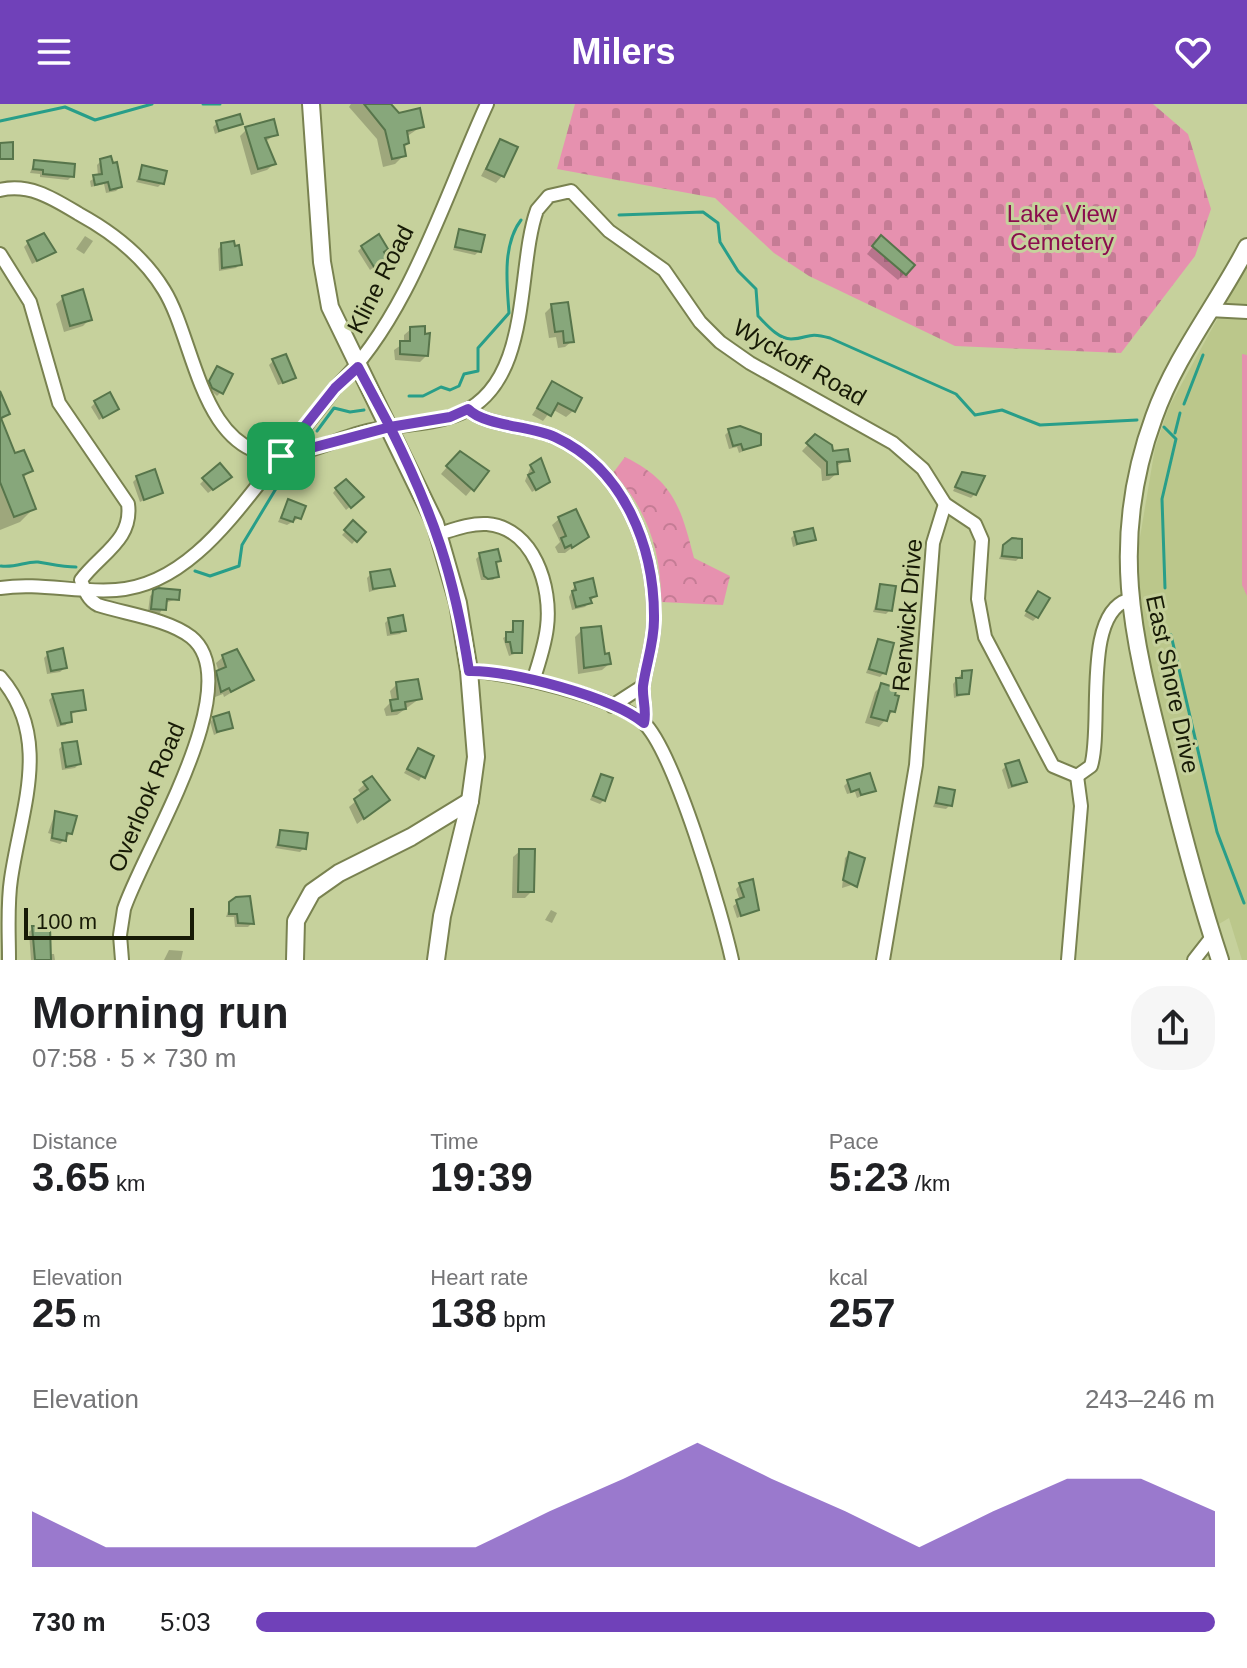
<!DOCTYPE html>
<html lang="en">
<head>
<meta charset="utf-8">
<style>
  body { margin:0; font-family:Helvetica,sans-serif; background:#f6f6f6; color:#202124; height:100vh; display:flex; flex-direction:column; font-size:30px; white-space:nowrap }
  * { box-sizing:border-box; margin:0 }
  p { font-size:26px; color:#757577 }
  .icon { flex:none; width:44px; height:44px; fill:none; stroke:currentColor; stroke-width:2; stroke-linecap:round; stroke-linejoin:round }
  .map { position:relative; height:856px; overflow:hidden }
  .details { display:flex; flex-direction:column; background:#fff; flex:1 }
  .details>* { flex:none }
  .scale { position:absolute; left:24px; bottom:20px; width:170px; box-sizing:border-box; padding-left:8px; border:4px solid #171a06; border-top:0; font-size:22px; line-height:28px; white-space:nowrap; color:#171a06; -webkit-text-stroke:6px #c6d19c; paint-order:stroke }
  .pin { position:absolute; display:grid; place-items:center; width:68px; height:68px; color:#fff; margin:-34px; border-radius:16px; box-shadow:0 4px 12px #0006 }
  .round { display:grid; place-items:center; flex:none; width:84px; height:84px; border-radius:32px; background:#f6f6f6 }
  .summary { display:flex; align-items:center; justify-content:space-between; height:136px; padding:0 32px }
  h1 { font-size:44px; font-weight:700; line-height:60px }
  .metrics { display:grid; grid-template-columns:repeat(3,1fr); gap:12px; height:136px; padding:8px 32px }
  .metrics div { display:grid; align-content:center }
  .metrics b { font-size:40px; font-weight:700 }
  .metrics small { font-size:22px; font-weight:400 }
  .metrics p { font-size:22px }
  .chart { height:224px; padding:16px 32px }
  .chart p { display:flex; justify-content:space-between }
  .chart svg { width:100%; height:144px; margin-top:8px; fill:#7041b9; opacity:.7 }
  ul { padding:0 32px; list-style:none; font-size:26px }
  li { display:grid; grid-template-columns:128px 96px 1fr; align-items:center; height:60px }
  li i { height:20px; border-radius:10px; background:#7041b9 }
  header { display:flex; justify-content:space-between; align-items:center; height:104px; padding:0 32px; background:#7041b9; color:#fff; font-size:36px; font-weight:700 }
  .map>svg:first-child { display:block }
</style>
</head>
<body>
<header><svg class="icon" aria-label="menu" viewBox="0 0 24 24"><path d="M4 6h16M4 12h16M4 18h16"/></svg>Milers<svg class="icon" aria-label="heart" viewBox="0 0 24 24"><path d="M12 20l-8-8c-3-5 5-10 8-4 3-6 11-1 8 4z"/></svg></header>
<div class="map">
<svg width="1247" height="856" viewBox="0 0 1247 856">
  <defs>
    <pattern id="cemetery-stones" width="16" height="16" patternUnits="userSpaceOnUse" patternTransform="scale(2)"><rect width="16" height="16" fill="#e691af"/><path d="M2 7V4a2 2 0 0 1 4 0v3zM10 15v-3a2 2 0 0 1 4 0v3z" fill="#c57c95"/></pattern>
    <pattern id="park-crowns" width="20" height="18" patternUnits="userSpaceOnUse" patternTransform="scale(2)"><rect width="20" height="18" fill="#e691af"/><path d="M2 6a3 3 0 1 1 6 0M12 15a3 3 0 1 1 6 0" fill="none" stroke="#c57c95"/></pattern>
  </defs>
  <rect width="100%" height="100%" fill="#c6d19c"/>
  <path fill="#bbc78b" d="M 1247,161 L 1247,856 L 1242,856 L 1229,814 L 1219,820 L 1213,807 L 1155,584 L 1140,510 L 1136,457 L 1155,344 L 1169,303 Z"/>
  <path fill="url(#cemetery-stones)" d="M 575,0 L 1153,0 L 1188,30 L 1211,105 L 1195,152 L 1121,249 L 955,242 L 809,172 L 774,149 L 715,94 L 557,65 Z"/>
  <path fill="url(#park-crowns)" d="M 625,353 C 674,377 681,404 694,454 L 730,472 L 723,501 L 661,498 C 662,451 647,403 613,369 Z"/>
  <path fill="#e691af" d="M 1242,250 L 1247,251 L 1247,492 L 1242,481 Z"/>
  <g fill="#0003">
    <path d="M 351,0 L 391,0 L 399,11 L 422,22 L 406,33 L 404,51 L 395,60 L 383,63 L 377,35 L 349,3 Z"/>
    <path d="M 217,19 L 241,20 L 215,30 L 213,23 Z"/>
    <path d="M 247,25 L 276,30 L 265,38 L 274,60 L 267,66 L 251,71 L 240,32 Z"/>
    <path d="M 500,37 L 502,72 L 496,79 L 481,72 Z"/>
    <path d="M 101,57 L 120,83 L 116,87 L 106,89 L 104,80 L 91,83 L 90,77 L 98,72 L 97,61 Z"/>
    <path d="M 34,58 L 72,72 L 68,76 L 40,73 L 40,70 L 30,69 Z"/>
    <path d="M 143,63 L 162,79 L 158,83 L 136,78 Z"/>
    <path d="M 460,127 L 479,147 L 475,151 L 453,146 Z"/>
    <path d="M 85,132 L 93,137 L 84,150 L 76,145 Z"/>
    <path d="M 28,139 L 53,148 L 32,160 L 24,143 Z"/>
    <path d="M 875,140 L 912,161 L 898,176 L 867,150 Z"/>
    <path d="M 222,141 L 240,160 L 236,164 L 219,167 L 218,145 Z"/>
    <path d="M 362,143 L 382,149 L 386,155 L 370,166 L 358,147 Z"/>
    <path d="M 63,194 L 90,215 L 83,222 L 64,228 L 56,200 Z"/>
    <path d="M 552,202 L 572,237 L 565,243 L 558,244 L 556,233 L 549,234 L 545,209 Z"/>
    <path d="M 411,225 L 426,252 L 420,258 L 395,256 L 394,246 L 404,239 L 404,231 Z"/>
    <path d="M 273,257 L 293,273 L 289,277 L 278,281 L 269,261 Z"/>
    <path d="M 214,268 L 221,288 L 217,292 L 206,282 Z"/>
    <path d="M 553,279 L 573,307 L 566,313 L 552,305 L 543,317 L 532,311 Z"/>
    <path d="M 0,291 L 8,310 L 0,317 L 14,352 L 30,367 L 22,375 L 34,404 L 20,418 L 0,426 Z"/>
    <path d="M 95,299 L 117,305 L 99,316 L 91,303 Z"/>
    <path d="M 729,327 L 759,340 L 739,349 L 737,343 L 729,345 L 725,331 Z"/>
    <path d="M 816,332 L 832,350 L 847,356 L 835,363 L 836,370 L 829,376 L 822,377 L 821,365 L 802,347 Z"/>
    <path d="M 453,356 L 486,368 L 466,392 L 441,370 Z"/>
    <path d="M 219,361 L 226,376 L 208,389 L 200,380 Z"/>
    <path d="M 531,362 L 544,381 L 532,388 L 525,377 Z"/>
    <path d="M 962,370 L 975,390 L 971,394 L 953,387 Z"/>
    <path d="M 137,374 L 161,388 L 140,398 L 133,378 Z"/>
    <path d="M 336,385 L 357,397 L 346,406 L 333,389 Z"/>
    <path d="M 288,397 L 299,414 L 287,421 L 278,418 Z"/>
    <path d="M 559,415 L 586,433 L 565,449 L 558,449 L 555,443 L 560,438 L 552,421 Z"/>
    <path d="M 353,419 L 363,428 L 352,440 L 342,431 Z"/>
    <path d="M 795,430 L 814,435 L 793,443 L 791,434 Z"/>
    <path d="M 1004,442 L 1020,453 L 1016,457 L 999,455 Z"/>
    <path d="M 480,451 L 499,456 L 494,460 L 497,472 L 493,476 L 481,476 L 476,455 Z"/>
    <path d="M 371,470 L 392,481 L 369,488 L 367,474 Z"/>
    <path d="M 575,481 L 595,492 L 585,503 L 572,506 L 569,493 Z"/>
    <path d="M 881,482 L 890,506 L 886,510 L 873,508 Z"/>
    <path d="M 154,488 L 177,495 L 165,499 L 160,509 L 148,508 L 150,492 Z"/>
    <path d="M 1034,494 L 1037,513 L 1033,517 L 1024,512 Z"/>
    <path d="M 389,515 L 404,526 L 400,530 L 387,532 L 385,519 Z"/>
    <path d="M 514,519 L 520,548 L 509,552 L 503,534 L 510,530 Z"/>
    <path d="M 582,526 L 609,560 L 602,566 L 578,570 L 575,533 Z"/>
    <path d="M 878,537 L 884,569 L 880,573 L 866,569 Z"/>
    <path d="M 48,550 L 65,564 L 60,568 L 47,570 L 44,554 Z"/>
    <path d="M 223,553 L 252,576 L 224,593 L 223,590 L 215,593 L 210,575 L 219,568 L 216,559 Z"/>
    <path d="M 962,569 L 967,590 L 954,594 L 953,580 Z"/>
    <path d="M 397,580 L 419,595 L 397,611 L 386,612 L 384,605 L 392,597 L 390,587 Z"/>
    <path d="M 881,582 L 893,593 L 893,607 L 879,623 L 865,619 L 875,588 Z"/>
    <path d="M 53,592 L 84,605 L 69,611 L 66,621 L 57,623 L 49,596 Z"/>
    <path d="M 214,614 L 231,623 L 214,631 L 210,618 Z"/>
    <path d="M 63,641 L 79,660 L 75,664 L 62,666 L 59,645 Z"/>
    <path d="M 419,646 L 432,653 L 419,677 L 404,669 Z"/>
    <path d="M 1006,662 L 1025,677 L 1021,681 L 1008,685 L 1002,666 Z"/>
    <path d="M 601,672 L 604,696 L 600,700 L 590,696 Z"/>
    <path d="M 848,678 L 873,687 L 857,694 L 855,688 L 847,690 L 844,682 Z"/>
    <path d="M 365,680 L 388,696 L 357,720 L 349,703 L 362,692 L 358,686 Z"/>
    <path d="M 940,685 L 950,701 L 946,705 L 933,703 Z"/>
    <path d="M 55,709 L 71,729 L 60,740 L 50,737 L 51,730 L 48,729 Z"/>
    <path d="M 281,728 L 304,744 L 300,748 L 275,744 Z"/>
    <path d="M 520,747 L 532,787 L 525,794 L 512,794 L 513,753 Z"/>
    <path d="M 849,750 L 861,752 L 858,779 L 842,784 L 845,754 Z"/>
    <path d="M 740,781 L 757,805 L 737,814 L 733,802 L 740,797 L 736,785 Z"/>
    <path d="M 231,798 L 252,819 L 248,823 L 235,823 L 234,813 L 226,813 Z"/>
    <path d="M 551,806 L 557,809 L 552,819 L 545,816 Z"/>
    <path d="M 33,824 L 49,850 L 54,850 L 55,856 L 31,856 L 29,828 Z"/>
    <path d="M 169,846 L 183,847 L 181,856 L 164,856 Z"/>
  </g>
  <g fill="none" stroke-linecap="round" stroke-linejoin="round">
    <g stroke="#289e89" stroke-width="3">
      <path d="M 203,0 L 220,0"/>
      <path d="M 0,17 L 65,3 L 95,16 L 152,0"/>
      <path d="M 619,111 L 703,108 L 718,119 L 720,138 L 738,167 L 756,185 L 758,212 C 766,220 778,235 791,235 C 809,235 806,227 830,234 L 956,290 L 975,311 L 1002,306 L 1040,321 L 1137,316"/>
      <path d="M 409,292 L 423,292 L 441,283 L 450,286 L 459,282 L 464,270 L 478,267 L 478,244 L 509,209 C 507,180 502,141 521,116"/>
      <path d="M 1184,300 L 1203,251"/>
      <path d="M 1164,323 L 1176,335 L 1162,395 L 1165,484"/>
      <path d="M 317,327 L 334,304 L 350,308 L 364,306"/>
      <path d="M 1175,329 L 1180,309"/>
      <path d="M 1,462 C 16,464 26,457 38,458 C 51,460 63,463 76,463"/>
      <path d="M 195,467 L 210,472 L 239,462 L 242,441 L 280,378"/>
      <path d="M 1171,531 L 1217,728 L 1244,799"/>
    </g>
  </g>
  <g fill="#87a77b" stroke="#57754b" stroke-width="2">
    <path d="M 364,0 L 391,0 L 399,9 L 420,4 L 424,23 L 407,27 L 409,39 L 404,41 L 406,52 L 392,55 L 385,26 Z"/>
    <path d="M 240,10 L 243,20 L 219,27 L 216,17 Z"/>
    <path d="M 274,15 L 278,31 L 265,34 L 276,60 L 258,65 L 245,23 Z"/>
    <path d="M 500,35 L 518,43 L 504,73 L 486,65 Z"/>
    <path d="M 13,38 L 13,55 L 0,55 L 0,39 Z"/>
    <path d="M 111,52 L 113,59 L 117,58 L 122,83 L 110,86 L 108,78 L 95,81 L 93,71 L 102,70 L 100,55 Z"/>
    <path d="M 34,56 L 75,60 L 74,73 L 43,70 L 43,66 L 33,65 Z"/>
    <path d="M 142,61 L 167,67 L 164,80 L 139,75 Z"/>
    <path d="M 459,125 L 485,131 L 481,148 L 455,143 Z"/>
    <path d="M 44,129 L 56,148 L 37,157 L 27,137 Z"/>
    <path d="M 379,130 L 388,145 L 384,148 L 388,155 L 374,163 L 361,142 Z"/>
    <path d="M 881,131 L 915,161 L 906,171 L 872,142 Z"/>
    <path d="M 234,137 L 235,142 L 239,141 L 242,161 L 222,164 L 221,139 Z"/>
    <path d="M 83,185 L 92,216 L 70,222 L 62,192 Z"/>
    <path d="M 568,198 L 574,238 L 564,239 L 563,227 L 555,228 L 551,200 Z"/>
    <path d="M 425,222 L 425,230 L 430,229 L 428,252 L 400,250 L 400,237 L 410,237 L 410,223 Z"/>
    <path d="M 286,250 L 296,274 L 283,279 L 272,255 Z"/>
    <path d="M 217,262 L 233,270 L 223,290 L 212,284 L 209,277 Z"/>
    <path d="M 552,277 L 582,294 L 575,308 L 558,299 L 551,312 L 537,304 Z"/>
    <path d="M 0,287 L 10,310 L 1,314 L 15,349 L 24,346 L 33,367 L 23,371 L 36,405 L 14,413 L 0,378 Z"/>
    <path d="M 110,288 L 119,305 L 103,314 L 94,297 Z"/>
    <path d="M 740,322 L 761,330 L 761,341 L 743,346 L 741,340 L 733,342 L 728,325 Z"/>
    <path d="M 815,330 L 832,341 L 833,347 L 848,345 L 850,357 L 837,358 L 838,370 L 827,371 L 827,358 L 806,339 Z"/>
    <path d="M 460,347 L 489,367 L 474,387 L 446,362 Z"/>
    <path d="M 541,354 L 550,378 L 536,386 L 528,371 L 534,368 L 530,361 Z"/>
    <path d="M 220,359 L 232,373 L 213,386 L 202,374 Z"/>
    <path d="M 155,365 L 163,389 L 144,396 L 136,372 Z"/>
    <path d="M 962,368 L 985,372 L 976,391 L 955,383 Z"/>
    <path d="M 346,375 L 364,393 L 351,404 L 335,384 Z"/>
    <path d="M 288,395 L 306,402 L 301,415 L 295,413 L 293,418 L 281,414 Z"/>
    <path d="M 576,405 L 589,433 L 572,444 L 571,441 L 565,444 L 561,434 L 566,432 L 558,413 Z"/>
    <path d="M 353,416 L 366,428 L 357,438 L 344,426 Z"/>
    <path d="M 813,424 L 816,436 L 797,440 L 794,428 Z"/>
    <path d="M 1012,434 L 1022,435 L 1022,454 L 1002,452 L 1003,441 Z"/>
    <path d="M 498,445 L 501,457 L 496,458 L 499,473 L 488,475 L 484,472 L 479,449 Z"/>
    <path d="M 390,465 L 395,482 L 373,485 L 370,468 Z"/>
    <path d="M 593,474 L 597,492 L 590,494 L 592,499 L 576,503 L 572,487 L 576,486 L 574,479 Z"/>
    <path d="M 880,480 L 896,482 L 892,507 L 876,505 Z"/>
    <path d="M 158,484 L 180,486 L 179,496 L 167,495 L 166,506 L 151,505 L 153,486 Z"/>
    <path d="M 1038,487 L 1050,494 L 1038,514 L 1026,507 Z"/>
    <path d="M 403,511 L 406,527 L 391,529 L 388,514 Z"/>
    <path d="M 513,517 L 523,517 L 522,549 L 512,549 L 510,538 L 506,538 L 506,528 L 513,528 Z"/>
    <path d="M 601,522 L 605,550 L 609,549 L 611,560 L 584,564 L 581,524 Z"/>
    <path d="M 878,535 L 894,539 L 886,570 L 869,565 Z"/>
    <path d="M 63,544 L 67,564 L 51,567 L 47,548 Z"/>
    <path d="M 237,545 L 254,576 L 231,588 L 229,584 L 221,588 L 216,567 L 226,563 L 222,551 Z"/>
    <path d="M 972,566 L 969,590 L 957,591 L 956,574 L 962,574 L 962,567 Z"/>
    <path d="M 418,575 L 422,595 L 405,598 L 406,605 L 392,607 L 390,596 L 398,595 L 396,578 Z"/>
    <path d="M 881,579 L 897,584 L 895,591 L 899,592 L 895,608 L 890,607 L 887,617 L 871,613 Z"/>
    <path d="M 83,586 L 86,606 L 71,608 L 72,618 L 61,620 L 52,590 Z"/>
    <path d="M 229,608 L 233,624 L 217,628 L 213,613 Z"/>
    <path d="M 77,637 L 81,660 L 66,663 L 62,639 Z"/>
    <path d="M 418,644 L 434,652 L 425,674 L 407,665 Z"/>
    <path d="M 1019,656 L 1027,678 L 1012,682 L 1005,660 Z"/>
    <path d="M 870,669 L 876,687 L 861,691 L 859,685 L 851,688 L 847,676 Z"/>
    <path d="M 601,670 L 613,674 L 605,697 L 593,692 Z"/>
    <path d="M 372,672 L 390,696 L 364,715 L 354,695 L 368,685 L 363,678 Z"/>
    <path d="M 939,683 L 955,686 L 952,702 L 936,699 Z"/>
    <path d="M 55,707 L 77,712 L 72,730 L 67,729 L 66,737 L 52,734 Z"/>
    <path d="M 280,726 L 308,729 L 306,745 L 278,741 Z"/>
    <path d="M 519,745 L 535,745 L 534,788 L 518,788 Z"/>
    <path d="M 849,748 L 865,754 L 857,783 L 843,776 Z"/>
    <path d="M 753,775 L 759,806 L 741,812 L 736,796 L 744,793 L 739,779 Z"/>
    <path d="M 250,792 L 254,820 L 238,819 L 237,810 L 229,810 L 229,798 L 236,793 Z"/>
    <path d="M 32,822 L 50,822 L 51,856 L 35,856 Z"/>
  </g>
  <g fill="none" stroke-linecap="round" stroke-linejoin="round">
    <g stroke="#798250" stroke-width="16">
      <g id="minor">
        <path d="M 0,86 C 30,79 54,95 79,110 C 112,128 144,153 164,186 C 195,236 200,348 278,352 C 299,353 338,335 360,329 C 393,319 429,323 461,309 C 533,277 516,164 537,106 L 549,92 L 571,87 L 609,127 L 664,166 L 700,218 L 720,238 L 750,259 L 893,339 L 923,365 L 945,400 L 975,420 L 982,436 L 978,495 L 985,533 L 1053,662 L 1077,672 L 1091,662 C 1103,623 1082,510 1128,496"/>
        <path d="M 0,150 L 30,198 L 59,299 L 128,400 C 133,436 100,450 81,476 C 85,487 88,496 98,501 C 126,510 168,515 191,533 C 250,580 142,749 124,805 L 120,831 L 122,856"/>
        <path d="M 1209,206 L 1247,208"/>
        <path d="M 468,305 C 484,322 531,322 555,333 C 624,365 655,443 654,516 C 654,539 646,560 643,582 C 642,595 647,606 644,619"/>
        <path d="M 439,430 C 455,425 471,419 487,420 C 534,424 552,483 547,523 C 545,541 539,559 533,577"/>
        <path d="M 0,484 C 39,478 77,489 116,486 C 191,481 239,402 282,351 C 300,329 318,307 335,284 C 408,216 445,91 487,0"/>
        <path d="M 469,567 C 505,567 617,594 643,618 C 674,646 722,810 732,856"/>
        <path d="M 0,573 C 53,634 21,705 11,775 C 7,801 9,829 9,856"/>
        <path d="M 612,602 L 643,582"/>
        <path d="M 883,856 L 916,661 L 933,439 L 945,400"/>
        <path d="M 1068,856 L 1081,702 L 1077,672"/>
        <path d="M 1194,856 L 1212,833"/>
      </g>
    </g>
    <g stroke="#798250" stroke-width="20">
      <g id="tertiary">
        <path d="M 311,0 L 322,158 L 330,203 L 435,419 L 458,499 L 469,567 L 476,653 L 470,697 L 442,812 L 436,856"/>
        <path d="M 295,856 L 296,817 L 312,788 L 339,769 L 411,733 L 470,697"/>
        <path d="M 1220,856 C 1199,793 1182,728 1166,663 C 1134,537 1107,441 1154,313 C 1176,251 1217,201 1247,143"/>
      </g>
    </g>
    <use href="#minor" stroke="#fff" stroke-width="12"/>
    <use href="#tertiary" stroke="#fff" stroke-width="16"/>
  </g>
  <g fill="none" stroke-linecap="round" stroke-linejoin="round">
    <g stroke="#fff" stroke-width="16">
      <path id="route" d="M 281,352 L 390,323 C 434,411 454,470 469,567 C 511,566 612,593 644,619 C 647,606 642,595 643,582 C 646,560 654,539 654,516 C 655,443 624,365 555,333 C 532,322 484,322 468,305 L 450,313 L 390,323 L 358,263 L 335,284 L 281,352"/>
    </g>
    <use href="#route" stroke="#7041b9" stroke-width="10"/>
  </g>
  <g text-anchor="middle" dominant-baseline="central" stroke-width="6" stroke-linejoin="round" paint-order="stroke">
    <g font-size="24" fill="#8b0d4e" stroke="#c6d19c">
      <text x="1062" y="109">Lake View<tspan x="1062" dy="28">Cemetery</tspan></text>
    </g>
    <g font-size="24" fill="#171a06" stroke="#c6d19c">
      <text transform="translate(380 175) rotate(-63)">Kline Road</text>
      <text transform="translate(800 258) rotate(30)">Wyckoff Road</text>
      <text transform="translate(907 511) rotate(-85)">Renwick Drive</text>
      <text transform="translate(1173 580) rotate(78)">East Shore Drive</text>
      <text transform="translate(146 693) rotate(-67)">Overlook Road</text>
    </g>
  </g>
</svg>
<div class="scale">100 m</div>
<div class="pin" style="left:281px;top:352px;background:#1e9e55"><svg class="icon" aria-label="arrive" viewBox="0 0 24 24"><path d="M6 21V4h12l-3 4 3 4H6"/></svg></div>
</div>
<section class="details">
<div class="summary"><div><h1>Morning run</h1><p>07:58 · 5 × 730 m</p></div><a class="round"><svg class="icon" aria-label="share" viewBox="0 0 24 24"><path d="M12 15V3M7 8l5-5 5 5M5 13v7h14v-7"/></svg></a></div>
<div class="metrics">
<div><p>Distance</p><b>3.65<small> km</small></b></div>
<div><p>Time</p><b>19:39</b></div>
<div><p>Pace</p><b>5:23<small> /km</small></b></div>
</div>
<div class="metrics">
<div><p>Elevation</p><b>25<small> m</small></b></div>
<div><p>Heart rate</p><b>138<small> bpm</small></b></div>
<div><p>kcal</p><b>257</b></div>
</div>
<div class="chart"><p><span>Elevation</span>243–246 m</p>
<svg viewBox="0 0 160 44" preserveAspectRatio="none"><path d="M0 44V27L10 38L20 38L30 38L40 38L50 38L60 38L70 27L80 17L90 6L100 17L110 27L120 38L130 27L140 17L150 17L160 27V44z"/></svg>
</div>
<ul>
<li><b>730 m</b>5:03<i style="width:100%"></i></li>
</ul>
</section>
</body>
</html>
